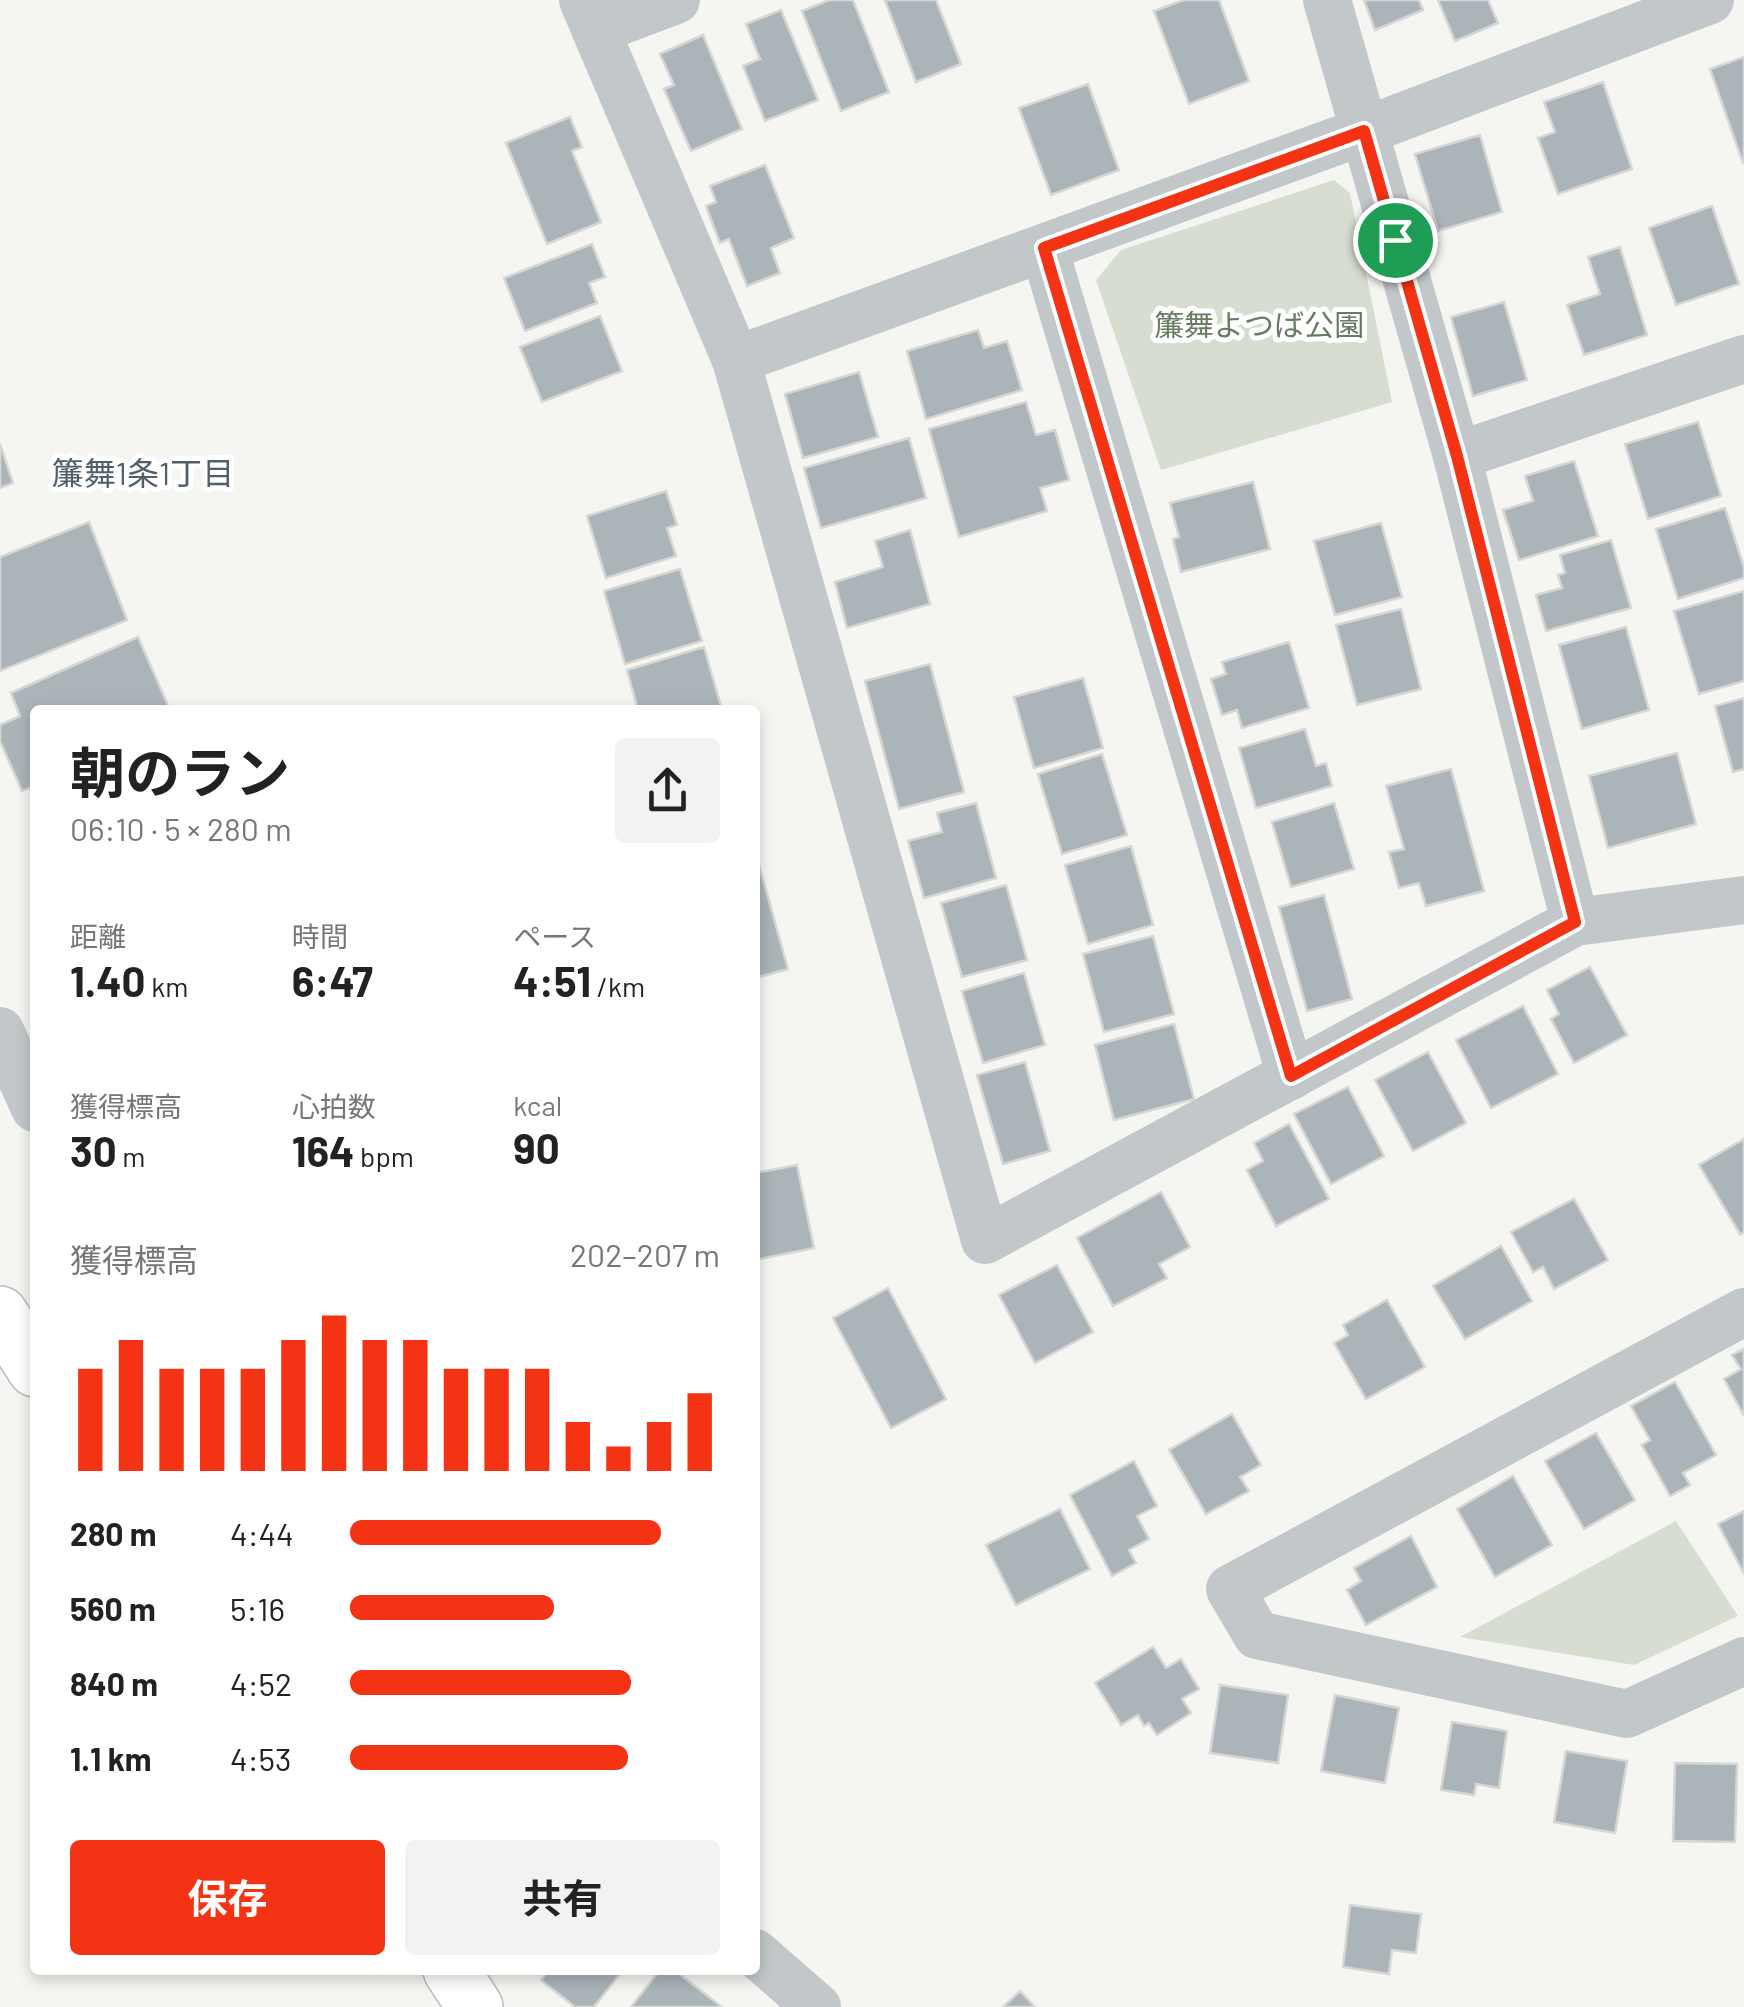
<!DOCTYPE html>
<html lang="ja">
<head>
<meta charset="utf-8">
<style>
  body { margin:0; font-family:Barlow,"Noto Sans JP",sans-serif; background:#f2f2f2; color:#222; height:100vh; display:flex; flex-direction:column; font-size:38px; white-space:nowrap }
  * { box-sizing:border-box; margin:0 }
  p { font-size:32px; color:#767676 }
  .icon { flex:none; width:55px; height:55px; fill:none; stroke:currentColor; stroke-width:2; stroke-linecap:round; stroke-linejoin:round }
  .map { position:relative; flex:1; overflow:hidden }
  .sheet { position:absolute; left:30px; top:705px; width:730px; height:1270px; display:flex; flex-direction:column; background:#fff; border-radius:10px; box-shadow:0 5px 15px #0003 }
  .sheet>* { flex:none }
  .pin { position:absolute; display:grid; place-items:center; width:85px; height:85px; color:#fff; margin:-42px; border:5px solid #fff; border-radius:50%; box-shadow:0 2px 10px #0007 }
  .round { display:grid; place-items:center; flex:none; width:105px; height:105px; border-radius:10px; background:#f2f2f2 }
  .headline { display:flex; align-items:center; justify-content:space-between; height:170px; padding:0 40px }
  h1 { font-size:55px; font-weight:700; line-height:75px }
  .figures { display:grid; grid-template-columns:repeat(3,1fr); gap:15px; height:170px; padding:10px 40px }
  .figures div { display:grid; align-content:center }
  .figures b { font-size:42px; font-weight:700 }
  .figures small { font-size:28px; font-weight:400 }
  .figures p { font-size:28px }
  .chart { height:280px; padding:20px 40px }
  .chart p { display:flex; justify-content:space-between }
  .chart svg { width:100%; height:180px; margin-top:10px; stroke:#f33313; stroke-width:6 }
  .cta { display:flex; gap:20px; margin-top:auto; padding:20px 40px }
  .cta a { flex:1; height:115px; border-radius:10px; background:#f33313; color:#fff; font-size:40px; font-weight:700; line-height:115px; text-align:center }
  .cta a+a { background:#f2f2f2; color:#222 }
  ul { padding:0 40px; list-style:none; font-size:32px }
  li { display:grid; grid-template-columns:160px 120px 1fr; align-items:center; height:75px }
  li i { height:25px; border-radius:12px; background:#f33313 }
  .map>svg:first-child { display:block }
</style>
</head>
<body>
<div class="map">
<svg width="1744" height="2007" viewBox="0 0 1744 2007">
  <rect width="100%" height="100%" fill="#f5f5f1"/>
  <g fill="#d7ddd1">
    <path d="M 1334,180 L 1350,193 L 1392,402 L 1161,470 L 1096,280 L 1121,250 Z"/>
    <path d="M 1676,1521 L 1738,1616 L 1634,1665 L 1460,1637 Z"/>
  </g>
  <g fill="#aab4b9" stroke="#d6d6d4" stroke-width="2.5">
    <path d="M 829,0 L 853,0 L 889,92 L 841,111 L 802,11 Z"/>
    <path d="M 885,0 L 936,0 L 961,64 L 916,82 Z"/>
    <path d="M 1184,0 L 1219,0 L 1249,81 L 1189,104 L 1154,11 Z"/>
    <path d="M 1364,0 L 1419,0 L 1423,10 L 1375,30 Z"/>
    <path d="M 1438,0 L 1488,0 L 1498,23 L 1455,41 Z"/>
    <path d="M 781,10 L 818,100 L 765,121 L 743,66 L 760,59 L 746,24 Z"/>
    <path d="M 703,35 L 742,129 L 691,151 L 664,89 L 674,85 L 660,54 Z"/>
    <path d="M 1744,57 L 1744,163 L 1743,163 L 1710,69 Z"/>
    <path d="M 1603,82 L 1632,169 L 1558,194 L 1538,138 L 1555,132 L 1544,102 Z"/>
    <path d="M 1088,84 L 1119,170 L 1051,195 L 1019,108 Z"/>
    <path d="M 570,117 L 582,147 L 572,151 L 601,222 L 547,244 L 506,143 Z"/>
    <path d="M 1480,135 L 1502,212 L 1438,231 L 1415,154 Z"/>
    <path d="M 765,165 L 794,238 L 771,248 L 780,273 L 747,286 L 729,239 L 720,243 L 706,206 L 716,202 L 710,186 Z"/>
    <path d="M 1712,206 L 1739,284 L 1676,305 L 1649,228 Z"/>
    <path d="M 592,244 L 605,277 L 589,283 L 597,303 L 525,331 L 504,278 Z"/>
    <path d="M 1620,247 L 1647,335 L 1584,355 L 1567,305 L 1600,294 L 1588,257 Z"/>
    <path d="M 1504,302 L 1527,380 L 1473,396 L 1451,317 Z"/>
    <path d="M 600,316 L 622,371 L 542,402 L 520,347 Z"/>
    <path d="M 978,330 L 984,348 L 1007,341 L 1022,390 L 926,419 L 907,351 Z"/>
    <path d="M 859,372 L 878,437 L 803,458 L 785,394 Z"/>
    <path d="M 1026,402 L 1036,435 L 1055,430 L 1069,480 L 1040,488 L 1047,511 L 959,537 L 929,429 Z"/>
    <path d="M 1698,422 L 1721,496 L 1648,519 L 1625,444 Z"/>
    <path d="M 909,438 L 926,498 L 821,528 L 804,468 Z"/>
    <path d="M 0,444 L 13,483 L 0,488 Z"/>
    <path d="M 1574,461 L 1598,536 L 1519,560 L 1503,510 L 1533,501 L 1525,476 Z"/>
    <path d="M 1253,482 L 1270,549 L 1181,572 L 1173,539 L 1179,537 L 1170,503 Z"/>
    <path d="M 666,491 L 677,525 L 667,528 L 676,556 L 606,578 L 587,516 Z"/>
    <path d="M 1725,508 L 1744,567 L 1744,578 L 1678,599 L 1656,529 Z"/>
    <path d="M 89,522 L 127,620 L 0,671 L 0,557 Z"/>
    <path d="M 1381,523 L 1402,597 L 1335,615 L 1314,541 Z"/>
    <path d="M 910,530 L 930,604 L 847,628 L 835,582 L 883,567 L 875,541 Z"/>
    <path d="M 1611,540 L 1631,608 L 1546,631 L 1536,595 L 1562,588 L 1558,575 L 1565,573 L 1560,555 Z"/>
    <path d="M 680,569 L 702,641 L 625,664 L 604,591 Z"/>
    <path d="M 1744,591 L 1744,681 L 1699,694 L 1674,611 Z"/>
    <path d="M 1401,609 L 1421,689 L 1357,705 L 1336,625 Z"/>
    <path d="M 1626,627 L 1649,710 L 1582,729 L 1559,645 Z"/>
    <path d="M 138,637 L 170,710 L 35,710 L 35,786 L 22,791 L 0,741 L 0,725 L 20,716 L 11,693 Z"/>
    <path d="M 1289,642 L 1309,708 L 1242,728 L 1237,710 L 1222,715 L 1211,679 L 1226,674 L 1222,662 Z"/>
    <path d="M 704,647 L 722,710 L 638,710 L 627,670 Z"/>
    <path d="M 930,664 L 964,792 L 899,809 L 865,681 Z"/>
    <path d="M 1083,678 L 1103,748 L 1034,768 L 1014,697 Z"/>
    <path d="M 1744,698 L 1744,769 L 1733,772 L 1715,706 Z"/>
    <path d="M 1305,729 L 1316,766 L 1326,763 L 1332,786 L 1256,808 L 1239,748 Z"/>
    <path d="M 1677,753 L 1696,824 L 1608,848 L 1589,776 Z"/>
    <path d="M 1102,754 L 1127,835 L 1062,854 L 1038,774 Z"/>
    <path d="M 1451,769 L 1484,891 L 1426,906 L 1419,883 L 1399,888 L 1389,852 L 1404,849 L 1386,786 Z"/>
    <path d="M 976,803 L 996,878 L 924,898 L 908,841 L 942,832 L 937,813 Z"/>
    <path d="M 1334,803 L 1354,869 L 1291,887 L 1272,822 Z"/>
    <path d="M 1131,846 L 1153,925 L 1088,944 L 1065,865 Z"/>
    <path d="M 755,858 L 757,858 L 788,969 L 755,978 Z"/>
    <path d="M 1006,885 L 1027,960 L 962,977 L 941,903 Z"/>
    <path d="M 1324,895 L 1352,999 L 1307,1011 L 1279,907 Z"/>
    <path d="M 1153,936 L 1174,1014 L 1104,1032 L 1083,954 Z"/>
    <path d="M 1590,967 L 1627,1035 L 1574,1063 L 1551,1019 L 1559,1014 L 1547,990 Z"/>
    <path d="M 1024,973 L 1045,1045 L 983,1063 L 962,991 Z"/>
    <path d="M 1523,1006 L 1558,1074 L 1491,1108 L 1456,1040 Z"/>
    <path d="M 1174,1024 L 1194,1099 L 1114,1120 L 1095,1045 Z"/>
    <path d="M 1428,1052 L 1466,1123 L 1413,1151 L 1375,1080 Z"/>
    <path d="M 1025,1062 L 1050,1151 L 1003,1164 L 977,1075 Z"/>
    <path d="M 1348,1087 L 1384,1156 L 1331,1184 L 1294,1114 Z"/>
    <path d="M 1289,1124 L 1329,1199 L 1276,1226 L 1247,1170 L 1263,1161 L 1254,1143 Z"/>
    <path d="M 1744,1139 L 1744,1232 L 1740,1234 L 1699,1165 Z"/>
    <path d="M 797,1165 L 814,1248 L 755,1260 L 755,1173 Z"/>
    <path d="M 1161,1192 L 1190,1247 L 1159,1264 L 1167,1278 L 1113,1306 L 1077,1238 Z"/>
    <path d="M 1574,1199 L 1608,1260 L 1554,1289 L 1543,1267 L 1533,1272 L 1511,1232 Z"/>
    <path d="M 1501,1246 L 1532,1301 L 1465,1339 L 1433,1286 Z"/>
    <path d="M 1057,1265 L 1093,1332 L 1035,1363 L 999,1295 Z"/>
    <path d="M 888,1288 L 946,1399 L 891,1428 L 833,1318 Z"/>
    <path d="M 1387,1300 L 1425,1367 L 1366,1399 L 1334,1343 L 1348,1335 L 1343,1325 Z"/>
    <path d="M 1744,1349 L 1744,1416 L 1724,1379 L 1741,1369 L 1732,1355 Z"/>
    <path d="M 1675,1382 L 1716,1455 L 1683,1473 L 1690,1485 L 1670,1496 L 1642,1445 L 1650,1440 L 1631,1406 Z"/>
    <path d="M 1232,1414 L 1261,1465 L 1240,1477 L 1249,1491 L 1206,1514 L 1169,1450 Z"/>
    <path d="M 1596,1433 L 1635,1500 L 1584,1529 L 1545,1461 Z"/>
    <path d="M 1134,1461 L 1157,1506 L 1137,1516 L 1149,1539 L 1129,1550 L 1136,1563 L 1112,1576 L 1070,1495 Z"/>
    <path d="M 1513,1476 L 1552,1545 L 1495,1577 L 1457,1509 Z"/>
    <path d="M 1060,1509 L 1090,1569 L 1016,1605 L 986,1545 Z"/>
    <path d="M 1744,1511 L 1744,1574 L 1718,1524 Z"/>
    <path d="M 1411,1536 L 1437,1587 L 1366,1625 L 1347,1590 L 1361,1581 L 1354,1568 Z"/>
    <path d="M 1153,1647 L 1166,1668 L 1181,1659 L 1199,1689 L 1182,1699 L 1191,1713 L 1157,1735 L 1149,1723 L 1144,1726 L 1138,1715 L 1121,1725 L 1095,1683 Z"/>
    <path d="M 1220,1685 L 1288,1695 L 1278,1763 L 1210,1753 Z"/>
    <path d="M 1335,1695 L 1399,1708 L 1385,1783 L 1321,1771 Z"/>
    <path d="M 1452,1722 L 1507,1731 L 1499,1788 L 1476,1784 L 1474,1795 L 1441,1790 Z"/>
    <path d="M 1566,1751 L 1627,1761 L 1615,1833 L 1554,1822 Z"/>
    <path d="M 1675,1763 L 1737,1764 L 1735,1842 L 1673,1841 Z"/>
    <path d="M 1350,1905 L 1421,1914 L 1416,1953 L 1392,1950 L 1389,1974 L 1343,1967 Z"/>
    <path d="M 549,1970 L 613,1970 L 619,1975 L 594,2007 L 575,2007 L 541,1980 Z"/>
    <path d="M 660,1970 L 674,1970 L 722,2007 L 631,2007 Z"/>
    <path d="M 1020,1991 L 1035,2007 L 1003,2007 Z"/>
  </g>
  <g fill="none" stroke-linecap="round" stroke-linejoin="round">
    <g stroke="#b6bcc0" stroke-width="58">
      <g id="secondary">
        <path d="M 0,1314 L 35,1369"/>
        <path d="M 451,1970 L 475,2007"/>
      </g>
    </g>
    <g stroke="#c2c7ca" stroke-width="48">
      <path d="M 583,0 L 736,360 L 985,1240 L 1575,922 L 1744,900"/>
      <path d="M 1327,0 L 1457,456 L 1575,922"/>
      <path d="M 596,30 L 676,0"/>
      <path d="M 1044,248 L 1291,1076"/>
      <path d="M 736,360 L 1364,131 L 1710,0"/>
      <path d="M 1457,456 L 1744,359"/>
      <path d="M 0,1031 L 35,1108"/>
      <path d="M 1744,1312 L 1230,1589 L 1257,1635 L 1627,1714 L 1744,1661"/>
      <path d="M 755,1953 L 817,2007"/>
    </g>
    <use href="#secondary" stroke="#fff" stroke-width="55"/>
  </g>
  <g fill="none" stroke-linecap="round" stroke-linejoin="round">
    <g stroke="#fff" stroke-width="20">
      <path id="route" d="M 1364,131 L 1457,456 L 1575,922 L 1291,1076 L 1044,248 Z"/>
    </g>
    <use href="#route" stroke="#f33313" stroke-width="12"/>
  </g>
  <g text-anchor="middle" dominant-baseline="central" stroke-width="10" stroke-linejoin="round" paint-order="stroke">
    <g font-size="30" fill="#697b61" stroke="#fff">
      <text x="1259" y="324">簾舞よつば公園</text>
    </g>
    <g font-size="32" fill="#506069" stroke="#fff">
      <text x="143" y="472">簾舞1条1丁目</text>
    </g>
  </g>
</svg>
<div class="pin" style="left:1395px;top:240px;background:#1e9e55"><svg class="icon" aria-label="arrive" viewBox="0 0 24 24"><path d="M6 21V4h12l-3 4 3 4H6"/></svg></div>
<section class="sheet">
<div class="headline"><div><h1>朝のラン</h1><p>06:10 · 5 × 280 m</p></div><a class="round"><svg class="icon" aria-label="share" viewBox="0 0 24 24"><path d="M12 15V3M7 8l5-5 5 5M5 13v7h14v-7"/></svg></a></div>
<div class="figures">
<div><p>距離</p><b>1.40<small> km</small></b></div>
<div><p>時間</p><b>6:47</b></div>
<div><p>ペース</p><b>4:51<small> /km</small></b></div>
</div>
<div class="figures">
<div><p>獲得標高</p><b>30<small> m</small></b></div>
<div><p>心拍数</p><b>164<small> bpm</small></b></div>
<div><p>kcal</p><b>90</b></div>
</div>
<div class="chart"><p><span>獲得標高</span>202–207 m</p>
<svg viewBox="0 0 160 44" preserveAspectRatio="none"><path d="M5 44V19M15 44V12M25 44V19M35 44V19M45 44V19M55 44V12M65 44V6M75 44V12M85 44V12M95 44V19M105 44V19M115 44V19M125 44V32M135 44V38M145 44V32M155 44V25"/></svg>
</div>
<ul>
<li><b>280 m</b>4:44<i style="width:84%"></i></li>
<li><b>560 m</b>5:16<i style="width:55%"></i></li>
<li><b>840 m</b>4:52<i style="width:76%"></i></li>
<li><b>1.1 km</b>4:53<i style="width:75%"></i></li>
</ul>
<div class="cta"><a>保存</a><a>共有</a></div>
</section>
</div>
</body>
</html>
